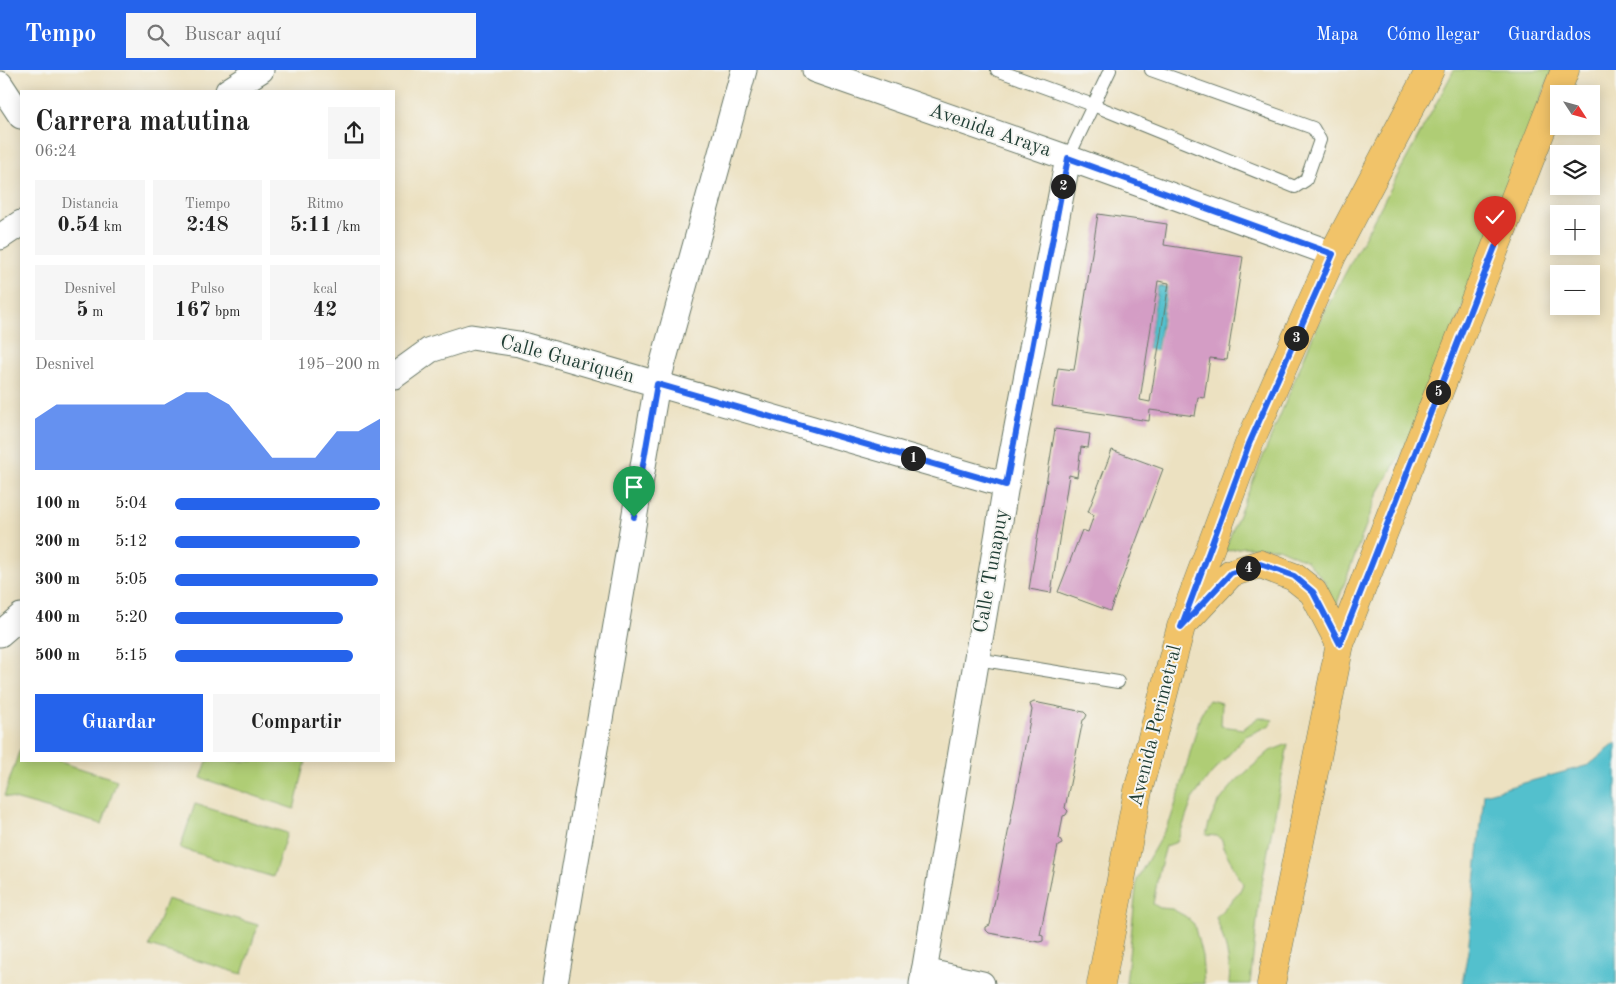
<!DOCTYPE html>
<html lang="es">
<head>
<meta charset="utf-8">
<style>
  body { margin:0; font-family:"Old Standard TT",serif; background:#f6f6f6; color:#222; height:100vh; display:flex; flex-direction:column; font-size:19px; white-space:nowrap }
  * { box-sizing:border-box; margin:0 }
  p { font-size:16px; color:#767676 }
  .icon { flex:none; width:28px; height:28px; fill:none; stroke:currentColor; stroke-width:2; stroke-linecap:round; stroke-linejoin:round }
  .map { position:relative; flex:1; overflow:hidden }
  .sheet { position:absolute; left:20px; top:20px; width:375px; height:672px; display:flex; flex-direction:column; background:#fff; border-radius:0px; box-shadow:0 2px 12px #0003 }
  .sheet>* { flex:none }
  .needle { width:32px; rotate:126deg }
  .tools { position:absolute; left:1550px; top:15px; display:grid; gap:10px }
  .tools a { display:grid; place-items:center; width:50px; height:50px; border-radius:0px; background:#fff; box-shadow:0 2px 12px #0003; font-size:25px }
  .pin { position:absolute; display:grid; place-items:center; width:42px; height:42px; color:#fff; margin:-51px -21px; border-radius:50% 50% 50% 0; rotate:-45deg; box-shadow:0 0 5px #0007 }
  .pin .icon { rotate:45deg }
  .km { position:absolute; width:25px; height:25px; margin:-12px; border-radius:50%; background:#222; color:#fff; font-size:14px; line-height:25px; text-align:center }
  .round { display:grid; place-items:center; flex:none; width:52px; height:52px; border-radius:0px; background:#f6f6f6 }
  .overview { display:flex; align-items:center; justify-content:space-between; height:85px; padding:0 15px }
  h1 { font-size:28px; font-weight:700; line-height:38px }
  .figures { display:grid; grid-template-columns:repeat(3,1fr); gap:8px; height:85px; padding:5px 15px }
  .figures div { display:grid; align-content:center; border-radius:0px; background:#f6f6f6; text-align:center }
  .figures b { font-size:21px; font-weight:700 }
  .figures small { font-size:14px; font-weight:400 }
  .figures p { font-size:14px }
  .chart { height:140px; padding:10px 15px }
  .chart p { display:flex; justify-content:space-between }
  .chart svg { width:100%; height:90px; margin-top:5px; fill:#2563eb; opacity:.7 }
  .action { display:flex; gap:10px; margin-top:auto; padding:10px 15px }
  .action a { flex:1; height:58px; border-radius:0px; background:#2563eb; color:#fff; font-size:20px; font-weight:700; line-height:58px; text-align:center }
  .action a+a { background:#f6f6f6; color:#222 }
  ul { padding:0 15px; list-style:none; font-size:16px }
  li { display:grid; grid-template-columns:80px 60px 1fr; align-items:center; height:38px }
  li i { height:12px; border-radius:6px; background:#2563eb }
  header { display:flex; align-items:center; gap:30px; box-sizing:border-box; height:70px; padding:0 25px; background:#2563eb; color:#fff }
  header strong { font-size:24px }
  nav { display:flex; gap:28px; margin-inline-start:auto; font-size:18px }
  .search { width:350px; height:45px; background:#f6f6f6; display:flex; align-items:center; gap:12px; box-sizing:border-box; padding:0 18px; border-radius:0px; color:#767676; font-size:19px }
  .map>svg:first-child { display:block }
</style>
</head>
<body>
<header>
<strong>Tempo</strong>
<div class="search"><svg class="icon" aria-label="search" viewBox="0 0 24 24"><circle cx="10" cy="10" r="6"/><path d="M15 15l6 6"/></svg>Buscar aquí</div>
<nav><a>Mapa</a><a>Cómo llegar</a><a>Guardados</a></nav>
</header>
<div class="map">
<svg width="1616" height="914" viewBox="0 0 1616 914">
  <rect width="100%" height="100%" fill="#f6f6f2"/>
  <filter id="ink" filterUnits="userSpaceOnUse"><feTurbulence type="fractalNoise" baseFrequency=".02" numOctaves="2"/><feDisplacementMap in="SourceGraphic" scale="10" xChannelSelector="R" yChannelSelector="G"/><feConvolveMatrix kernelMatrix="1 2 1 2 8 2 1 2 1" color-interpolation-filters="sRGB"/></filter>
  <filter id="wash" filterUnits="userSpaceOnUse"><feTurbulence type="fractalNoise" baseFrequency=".0096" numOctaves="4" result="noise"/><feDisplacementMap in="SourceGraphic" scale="20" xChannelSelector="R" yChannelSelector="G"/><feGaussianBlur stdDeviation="1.12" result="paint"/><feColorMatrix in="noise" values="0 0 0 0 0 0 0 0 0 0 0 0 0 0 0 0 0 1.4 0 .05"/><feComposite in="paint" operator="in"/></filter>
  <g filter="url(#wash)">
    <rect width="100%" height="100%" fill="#ece1c1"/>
    <g fill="#afcd74" stroke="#678554">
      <path d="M 1454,0 L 1552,0 L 1419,352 L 1378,423 L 1332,547 L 1325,512 L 1307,491 L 1278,478 L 1244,477 L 1224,481 L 1317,256 Z"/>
      <path d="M 1209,630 L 1222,633 L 1221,656 L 1243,659 L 1259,647 L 1273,650 L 1270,655 L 1246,666 L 1210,705 L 1193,728 L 1177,772 L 1166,776 L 1159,801 L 1153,834 L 1160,838 L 1172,839 L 1185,846 L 1194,854 L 1202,886 L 1204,914 L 1126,914 L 1137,809 L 1170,751 L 1180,720 L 1200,646 Z"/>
      <path d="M 1288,674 L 1260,823 L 1250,914 L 1229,914 C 1232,891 1223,868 1216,847 L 1239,823 L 1243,814 L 1224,779 L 1222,770 L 1217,766 L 1206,765 L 1209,753 L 1218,733 L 1236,711 L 1270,681 Z"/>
      <path d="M 20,679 L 21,680 L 21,691 L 57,691 L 117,710 L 102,754 L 4,726 Z"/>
      <path d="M 207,691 L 306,691 L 294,739 L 201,708 Z"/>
      <path d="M 195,734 L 287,763 L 273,807 L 180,778 Z"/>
      <path d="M 167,829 L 258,855 L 242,904 L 149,876 Z"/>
    </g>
    <g fill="#53c0cd" stroke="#397e80">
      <path d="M 1158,216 L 1167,217 L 1157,281 L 1148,279 Z"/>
      <path d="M 1616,673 L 1616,914 L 1462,914 L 1468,881 L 1484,724 L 1589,695 Z"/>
    </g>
    <g id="blocks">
      <g fill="#d49dc5" fill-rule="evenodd">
        <path d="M 1098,144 L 1167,154 L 1164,175 L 1243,187 L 1227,290 L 1210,288 L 1204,328 L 1198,327 L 1195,346 L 1150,340 L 1149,351 L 1052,336 L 1058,298 L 1074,300 ZM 1158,211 L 1169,213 L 1150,332 L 1140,330 Z"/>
        <path d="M 1055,359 L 1090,364 L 1088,378 L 1081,377 L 1077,407 L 1069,405 L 1051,523 L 1029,519 Z"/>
        <path d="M 1112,380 L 1163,399 L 1110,541 L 1058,522 L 1082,460 L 1088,462 L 1094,445 L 1088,442 Z"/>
        <path d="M 1034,632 L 1084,642 L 1087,645 L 1085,649 L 1083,650 L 1065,738 L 1068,741 L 1066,745 L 1063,746 L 1059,769 L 1061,770 L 1062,774 L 1058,776 L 1040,865 L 1043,866 L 1043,871 L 1039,872 L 989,863 L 986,860 L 986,857 L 990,855 L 1032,640 L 1030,634 Z"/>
      </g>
    </g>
  </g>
  <g filter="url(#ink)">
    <use href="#blocks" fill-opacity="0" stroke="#677665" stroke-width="1"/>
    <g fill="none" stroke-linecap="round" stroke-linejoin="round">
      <g stroke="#677665" stroke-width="14">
        <g id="service">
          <path d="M 997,0 L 1093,35 L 1295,117 L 1306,110 L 1320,70 L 1313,58 L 1151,0"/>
          <path d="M 1068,88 L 1110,0"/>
          <path d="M 977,589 L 1118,612"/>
        </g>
      </g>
      <g stroke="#677665" stroke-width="27">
        <g id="minor">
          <path d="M 815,0 L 1068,88 L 1333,184"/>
          <path d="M 0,14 L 21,46"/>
          <path d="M 228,21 L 261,0"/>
          <path d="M 0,167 L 21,153"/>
          <path d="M 394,306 L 430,280 L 471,267 L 519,274 L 1006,415"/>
          <path d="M 0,564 L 21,546"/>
          <path d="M 924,901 L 982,914"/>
          <path d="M 555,914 L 657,314 L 744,0"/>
          <path d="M 922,914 L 1006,415 L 1068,88"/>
        </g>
      </g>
      <g stroke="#677665" stroke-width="29">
        <g id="primary">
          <path d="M 1189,548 L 1231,503 L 1260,494 L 1294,507 L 1313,522 L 1340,574"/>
          <path d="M 1101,914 L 1138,721 L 1181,557 L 1249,374 L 1333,184 L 1430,0"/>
          <path d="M 1271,914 L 1340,574 L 1565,0"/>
        </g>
      </g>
      <use href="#service" stroke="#fff" stroke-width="12"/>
      <use href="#minor" stroke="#fff" stroke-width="25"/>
      <use href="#primary" stroke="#f1c369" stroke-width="28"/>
    </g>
  </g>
  <g fill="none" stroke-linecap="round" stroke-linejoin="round" filter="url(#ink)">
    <g stroke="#fff" stroke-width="10">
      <path id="route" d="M 634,447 L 657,314 L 1006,415 L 1068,88 L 1333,184 L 1249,374 L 1181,557 L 1231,503 L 1260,494 L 1294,506 L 1313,522 L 1340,574 C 1393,442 1443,309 1495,177"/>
    </g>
    <use href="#route" stroke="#2563eb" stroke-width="6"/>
  </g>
  <g text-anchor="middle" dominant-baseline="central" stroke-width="4" stroke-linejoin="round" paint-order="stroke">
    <g font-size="20" fill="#1f3d34" stroke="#f6f6f2">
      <text transform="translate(990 61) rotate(19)">Avenida Araya</text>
      <text transform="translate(567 290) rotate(15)">Calle Guariquén</text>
      <text transform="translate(992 501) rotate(-80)">Calle Tunapuy</text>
      <text transform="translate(1156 656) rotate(-76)">Avenida Perimetral</text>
    </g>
  </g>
</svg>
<div class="tools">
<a><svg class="needle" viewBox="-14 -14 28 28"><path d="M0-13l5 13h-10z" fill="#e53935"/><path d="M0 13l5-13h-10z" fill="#767676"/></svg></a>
<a><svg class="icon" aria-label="layers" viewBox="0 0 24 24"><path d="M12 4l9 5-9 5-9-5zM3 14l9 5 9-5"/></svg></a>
<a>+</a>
<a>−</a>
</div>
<div class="pin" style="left:634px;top:447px;background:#1e9e55"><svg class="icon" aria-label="arrive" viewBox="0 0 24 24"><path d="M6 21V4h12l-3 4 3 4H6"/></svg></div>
<div class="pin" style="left:1495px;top:177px;background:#d93025"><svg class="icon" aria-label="check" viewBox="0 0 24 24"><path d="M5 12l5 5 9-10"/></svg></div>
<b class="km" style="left:913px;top:388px">1</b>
<b class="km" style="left:1063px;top:116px">2</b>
<b class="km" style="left:1296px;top:268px">3</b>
<b class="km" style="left:1248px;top:498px">4</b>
<b class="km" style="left:1438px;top:322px">5</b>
<section class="sheet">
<div class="overview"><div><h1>Carrera matutina</h1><p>06:24</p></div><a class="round"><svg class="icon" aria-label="share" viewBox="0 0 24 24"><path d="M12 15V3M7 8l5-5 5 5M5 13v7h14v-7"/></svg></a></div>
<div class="figures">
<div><p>Distancia</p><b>0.54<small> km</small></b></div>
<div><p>Tiempo</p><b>2:48</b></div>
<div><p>Ritmo</p><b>5:11<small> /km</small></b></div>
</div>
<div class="figures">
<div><p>Desnivel</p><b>5<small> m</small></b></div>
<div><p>Pulso</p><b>167<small> bpm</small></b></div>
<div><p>kcal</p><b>42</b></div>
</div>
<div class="chart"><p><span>Desnivel</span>195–200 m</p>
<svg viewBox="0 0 160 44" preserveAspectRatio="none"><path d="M0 44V19L10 12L20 12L30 12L40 12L50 12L60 12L70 6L80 6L90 12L100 25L110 38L120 38L130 38L140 25L150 25L160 19V44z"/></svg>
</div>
<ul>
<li><b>100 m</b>5:04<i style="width:100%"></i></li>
<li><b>200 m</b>5:12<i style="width:90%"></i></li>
<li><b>300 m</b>5:05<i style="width:99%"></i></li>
<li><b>400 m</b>5:20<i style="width:82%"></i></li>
<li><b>500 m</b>5:15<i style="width:87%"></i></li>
</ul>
<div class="action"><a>Guardar</a><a>Compartir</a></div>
</section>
</div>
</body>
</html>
